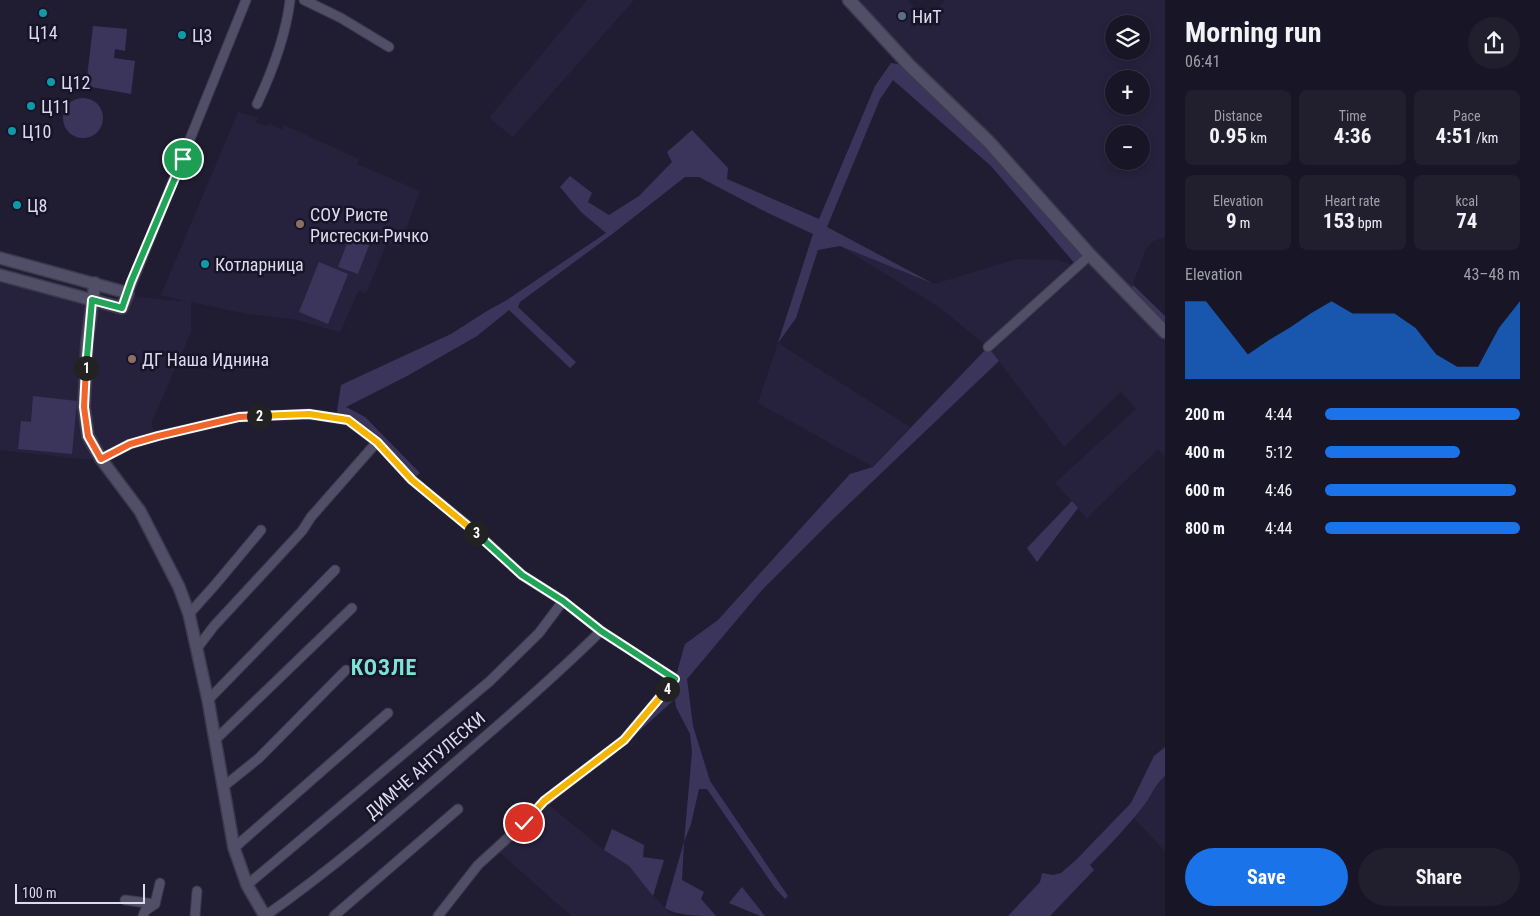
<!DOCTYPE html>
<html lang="en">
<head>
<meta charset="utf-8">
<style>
  body { margin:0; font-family:"Roboto Condensed",sans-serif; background:#211f2e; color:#f1f3f6; height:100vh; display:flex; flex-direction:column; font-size:19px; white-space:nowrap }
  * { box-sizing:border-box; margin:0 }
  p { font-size:16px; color:#9f9fa7 }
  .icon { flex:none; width:28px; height:28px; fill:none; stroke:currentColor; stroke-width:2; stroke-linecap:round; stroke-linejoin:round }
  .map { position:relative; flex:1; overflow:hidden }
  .side { display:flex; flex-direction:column; background:#181626; width:375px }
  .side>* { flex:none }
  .fabs { position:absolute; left:1105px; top:15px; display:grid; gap:10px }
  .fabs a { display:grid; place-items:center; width:45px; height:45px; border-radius:50%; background:#181626; box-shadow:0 2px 8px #0003,0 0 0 1px #363543; font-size:25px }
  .scale { position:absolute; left:15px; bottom:12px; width:130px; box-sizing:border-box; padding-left:5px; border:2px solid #dcdbea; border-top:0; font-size:14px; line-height:18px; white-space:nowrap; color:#dcdbea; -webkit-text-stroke:4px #171328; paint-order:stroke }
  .pin { position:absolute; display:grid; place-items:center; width:42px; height:42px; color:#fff; margin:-21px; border:2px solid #fff; border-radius:50%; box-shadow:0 1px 5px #0007 }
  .km { position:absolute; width:25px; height:25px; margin:-12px; border-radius:50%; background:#222; color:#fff; font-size:14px; line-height:25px; text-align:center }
  .round { display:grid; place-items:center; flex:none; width:52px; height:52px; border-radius:26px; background:#211f2e }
  .summary { display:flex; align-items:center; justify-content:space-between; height:85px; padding:0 20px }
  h1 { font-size:28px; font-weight:700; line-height:38px }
  .figures { display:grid; grid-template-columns:repeat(3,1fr); gap:8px; height:85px; padding:5px 20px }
  .figures div { display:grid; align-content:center; border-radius:8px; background:#211f2e; text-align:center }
  .figures b { font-size:21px; font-weight:700 }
  .figures small { font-size:14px; font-weight:400 }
  .figures p { font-size:14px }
  .chart { height:140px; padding:10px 20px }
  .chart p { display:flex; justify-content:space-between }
  .chart svg { width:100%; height:90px; margin-top:5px; fill:#1a73e8; opacity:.7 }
  .primary-button { display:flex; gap:10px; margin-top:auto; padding:10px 20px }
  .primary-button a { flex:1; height:58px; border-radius:30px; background:#1a73e8; color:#fff; font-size:20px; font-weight:700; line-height:58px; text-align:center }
  .primary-button a+a { background:#211f2e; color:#f1f3f6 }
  ul { padding:0 20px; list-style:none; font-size:16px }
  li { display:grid; grid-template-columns:80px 60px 1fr; align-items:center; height:38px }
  li i { height:12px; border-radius:6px; background:#1a73e8 }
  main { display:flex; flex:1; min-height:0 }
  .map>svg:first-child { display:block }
</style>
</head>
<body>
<main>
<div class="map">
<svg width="1165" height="916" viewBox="0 0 1165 916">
  <rect width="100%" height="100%" fill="#201d32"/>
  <g fill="#26223e" fill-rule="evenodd">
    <path d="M 587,0 L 634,0 L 513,137 L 489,118 Z"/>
    <path d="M 861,0 L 907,0 L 929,21 L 944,0 L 1165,0 L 1165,237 L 1153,241 L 1146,249 L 1129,294 L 1165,332 L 1165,457 L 1158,449 L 1087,518 L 1055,483 L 1136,409 L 1121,392 L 1064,447 L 988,347 L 939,307 L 840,246 L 934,284 L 1017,259 L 1057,260 L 1077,266 L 1089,255 L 860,11 ZM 1114,24 L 1141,24 L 1141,51 L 1114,51 ZM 1114,79 L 1141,79 L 1141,106 L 1114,106 ZM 1114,134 L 1141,134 L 1141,161 L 1114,161 Z"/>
    <path d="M 238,112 L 258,118 L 256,122 L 267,126 L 268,123 L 282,130 L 284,125 L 359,159 L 357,164 L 420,191 L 399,247 L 387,243 L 366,293 L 359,290 L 340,332 L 293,319 L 247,314 L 191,302 L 191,332 L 151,424 L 158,436 L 101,459 L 81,459 L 0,450 L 0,275 L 122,307 L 128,293 L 138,297 L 188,302 L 161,295 Z"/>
    <path d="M 778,343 L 910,427 L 873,467 L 758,403 Z"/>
    <path d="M 1165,776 L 1165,851 L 1134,818 L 1144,805 L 1158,782 Z"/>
    <path d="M 544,801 L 604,850 L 629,866 L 648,890 L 670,913 L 679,916 L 571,916 L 496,849 Z"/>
  </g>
  <g fill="#3b355c">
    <path d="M 93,26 L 127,29 L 125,51 L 115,49 L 114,58 L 135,61 L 131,94 L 86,86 Z"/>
    <path d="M 891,63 L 910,66 L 1090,255 L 1077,266 L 991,166 L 893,80 L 880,99 L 827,227 L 934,284 L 840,246 L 818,250 L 796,318 L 778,343 L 813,234 L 768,213 L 699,177 L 685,177 L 611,235 L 520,302 L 518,307 L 576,362 L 570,368 L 509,310 L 477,336 L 407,376 L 346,407 L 365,417 L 420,473 L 412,480 L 377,442 L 336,418 L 341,385 L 451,334 L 487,311 L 507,300 L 606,233 L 581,212 L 560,187 L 570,176 L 592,193 L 588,202 L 609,215 L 639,196 L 672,162 L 667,152 L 692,130 L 728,168 L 727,179 L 819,219 L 875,86 Z"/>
    <circle cx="83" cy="118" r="20"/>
    <path d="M 351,233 L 371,240 L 358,274 L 338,267 Z"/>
    <path d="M 319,262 L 348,274 L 328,324 L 299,312 Z"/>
    <path d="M 1133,285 L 1165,316 L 1165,332 L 1129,294 Z"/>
    <path d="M 988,347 L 999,361 L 831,521 L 762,590 L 687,679 L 693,726 L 710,781 L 788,896 L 785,899 L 775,888 L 707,789 L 699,789 L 691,824 L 684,842 L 682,880 L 704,892 L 701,899 L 716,916 C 699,916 678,916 665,908 L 684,842 L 692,752 L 690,734 L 676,707 L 675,699 L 605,762 L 578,781 L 549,805 L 544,801 L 624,740 L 675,679 L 685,644 L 718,620 L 850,474 L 873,467 Z"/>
    <path d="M 33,396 L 77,401 L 72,454 L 18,449 L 21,421 L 31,422 Z"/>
    <path d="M 1072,501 L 1078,508 L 1037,562 L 1027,548 Z"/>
    <path d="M 1165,747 L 1165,776 C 1154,785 1151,797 1142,808 C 1126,828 1108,847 1090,865 L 1094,870 L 1050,916 L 1008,916 L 1040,882 L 1042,873 L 1053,875 L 1061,873 L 1076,860 L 1131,803 L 1154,756 Z"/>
    <path d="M 612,829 L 644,845 L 643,857 L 664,860 L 653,896 L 629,866 L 604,850 Z"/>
    <path d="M 742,887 L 765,916 L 760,916 L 729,903 Z"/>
  </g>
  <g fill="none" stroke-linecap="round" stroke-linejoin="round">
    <g stroke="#3c394c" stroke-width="11">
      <g id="minor">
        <path d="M 304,0 L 341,18 L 389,47"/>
        <path d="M 257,104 C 272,72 286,36 290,0"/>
        <path d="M 128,293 L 246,0"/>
        <path d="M 988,347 L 1090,255"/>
        <path d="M 101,459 L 130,444 L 158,436 L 239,417 L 309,414 L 348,420 L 377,442 L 412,480 L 477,533 L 522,575 L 563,601 L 601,631 L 675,679 L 624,740 L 544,801 L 524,823 L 478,865 L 438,916"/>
        <path d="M 189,614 L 215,585 L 261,530"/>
        <path d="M 198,647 L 214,626 L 302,531 L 311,517 L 377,442"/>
        <path d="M 208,700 L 335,570"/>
        <path d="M 215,740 L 352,608"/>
        <path d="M 223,787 L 259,758 L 346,670"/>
        <path d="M 234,848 L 388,713"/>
        <path d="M 247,885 L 490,681 L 539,633 L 563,601"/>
        <path d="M 125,900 L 155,904"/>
        <path d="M 143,916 L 145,911 L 155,904 L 160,883"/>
        <path d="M 195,916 L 197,891"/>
        <path d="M 265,916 C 331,870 391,818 451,766 C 502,722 553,678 601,631"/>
        <path d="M 334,916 L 458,809"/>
      </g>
    </g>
    <g stroke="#3c394c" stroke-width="14">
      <g id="tertiary">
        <path d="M 0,258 L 128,293 L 122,308 L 0,275"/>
        <path d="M 95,283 L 87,342 L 84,407 L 88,436 L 101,459 L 140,511 L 179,587 L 189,614 L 208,700 L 234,848 L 247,885 L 265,916"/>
      </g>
    </g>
    <g stroke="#3c394c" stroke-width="15">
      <path id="secondary" d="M 849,0 L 910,66 L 989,142 L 1090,255 L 1165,332"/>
    </g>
    <use href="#minor" stroke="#514e67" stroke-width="9"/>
    <use href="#tertiary" stroke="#514e67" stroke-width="11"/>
    <use href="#secondary" stroke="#514e67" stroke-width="12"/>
  </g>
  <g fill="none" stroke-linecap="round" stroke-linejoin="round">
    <g stroke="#fff" stroke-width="10">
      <path id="split-1" d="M 86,368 L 92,300 L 122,308 L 131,282 L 183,159"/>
    </g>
    <g stroke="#fff" stroke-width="10">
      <path id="split-2" d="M 86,368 L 84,407 L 88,436 L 101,459 L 130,444 L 158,436 L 239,417 L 259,416"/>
    </g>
    <g stroke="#fff" stroke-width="10">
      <path id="split-3" d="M 259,416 L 309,414 L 348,420 L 377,442 L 412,480 L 476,533"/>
    </g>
    <g stroke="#fff" stroke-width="10">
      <path id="split-4" d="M 476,533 L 522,575 L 563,601 L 601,631 L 675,679 L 667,689"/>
    </g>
    <g stroke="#fff" stroke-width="10">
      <path id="split-5" d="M 524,823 L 544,801 L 624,740 L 667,689"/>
    </g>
    <use href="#split-1" stroke="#22a559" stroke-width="6"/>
    <use href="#split-2" stroke="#f0652b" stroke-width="6"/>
    <use href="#split-3" stroke="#f5b400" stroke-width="6"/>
    <use href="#split-4" stroke="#22a559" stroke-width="6"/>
    <use href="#split-5" stroke="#f5b400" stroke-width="6"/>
  </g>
  <g fill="#0f9aa8" stroke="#171328" stroke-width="2">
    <circle cx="43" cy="13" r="5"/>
    <circle cx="182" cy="35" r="5"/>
    <circle cx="51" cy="82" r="5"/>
    <circle cx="31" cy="106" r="5"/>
    <circle cx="12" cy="131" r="5"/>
    <circle cx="17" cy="205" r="5"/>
    <circle cx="205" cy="264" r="5"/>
  </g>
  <circle fill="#5c6f8a" stroke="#171328" stroke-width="2" cx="902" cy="16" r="5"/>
  <g fill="#8d6e63" stroke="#171328" stroke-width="2">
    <circle cx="300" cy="224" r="5"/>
    <circle cx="132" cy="359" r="5"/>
  </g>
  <g text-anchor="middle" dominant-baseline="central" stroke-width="5" stroke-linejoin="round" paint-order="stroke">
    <g font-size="18" fill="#dcdbea" stroke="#171328" text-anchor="start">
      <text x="912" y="16">НиТ</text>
      <text x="43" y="32" text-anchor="middle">Ц14</text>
      <text x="192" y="35">Ц3</text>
      <text x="61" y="82">Ц12</text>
      <text x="41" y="106">Ц11</text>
      <text x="22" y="131">Ц10</text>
      <text x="27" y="205">Ц8</text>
      <text x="310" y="214">СОУ Ристе<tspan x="310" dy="21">Ристески-Ричко</tspan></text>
      <text x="215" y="264">Котларница</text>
      <text x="142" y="359">ДГ Наша Иднина</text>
    </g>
    <g font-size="18" fill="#dcdbea" stroke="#171328">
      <text transform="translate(425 765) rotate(-41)">ДИМЧЕ АНТУЛЕСКИ</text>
    </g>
    <g font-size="22" font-weight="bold" letter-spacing="1" fill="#7ee4d1" stroke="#171328">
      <text x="384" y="667">КОЗЛЕ</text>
    </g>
  </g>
</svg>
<div class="fabs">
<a><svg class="icon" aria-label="layers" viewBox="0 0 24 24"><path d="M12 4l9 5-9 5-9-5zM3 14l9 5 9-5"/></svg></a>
<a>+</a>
<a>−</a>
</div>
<div class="scale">100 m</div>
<div class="pin" style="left:183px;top:159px;background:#1e9e55"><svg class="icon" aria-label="arrive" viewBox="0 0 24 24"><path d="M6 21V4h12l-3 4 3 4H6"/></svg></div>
<div class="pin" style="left:524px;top:823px;background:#d93025"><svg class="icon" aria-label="check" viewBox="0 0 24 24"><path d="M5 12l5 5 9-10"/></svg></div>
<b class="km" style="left:86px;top:368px">1</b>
<b class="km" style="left:259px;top:416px">2</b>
<b class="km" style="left:476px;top:533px">3</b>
<b class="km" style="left:667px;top:689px">4</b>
</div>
<section class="side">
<div class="summary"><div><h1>Morning run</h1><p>06:41</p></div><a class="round"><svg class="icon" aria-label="share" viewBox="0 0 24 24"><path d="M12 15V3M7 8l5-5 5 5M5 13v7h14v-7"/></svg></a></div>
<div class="figures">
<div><p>Distance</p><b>0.95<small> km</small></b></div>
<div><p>Time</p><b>4:36</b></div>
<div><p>Pace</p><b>4:51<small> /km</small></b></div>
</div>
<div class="figures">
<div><p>Elevation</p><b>9<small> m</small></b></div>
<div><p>Heart rate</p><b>153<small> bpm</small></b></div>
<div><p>kcal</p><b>74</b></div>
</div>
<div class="chart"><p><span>Elevation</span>43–48 m</p>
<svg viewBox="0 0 160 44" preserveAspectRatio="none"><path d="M0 44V6L10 6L20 19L30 32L40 25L50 19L60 12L70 6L80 12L90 12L100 12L110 19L120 32L130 38L140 38L150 19L160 6V44z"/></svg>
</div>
<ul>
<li><b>200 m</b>4:44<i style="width:100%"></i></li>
<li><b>400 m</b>5:12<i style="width:69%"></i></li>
<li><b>600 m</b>4:46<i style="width:98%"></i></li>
<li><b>800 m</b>4:44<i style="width:100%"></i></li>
</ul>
<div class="primary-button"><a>Save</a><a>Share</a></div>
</section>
</main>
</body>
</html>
